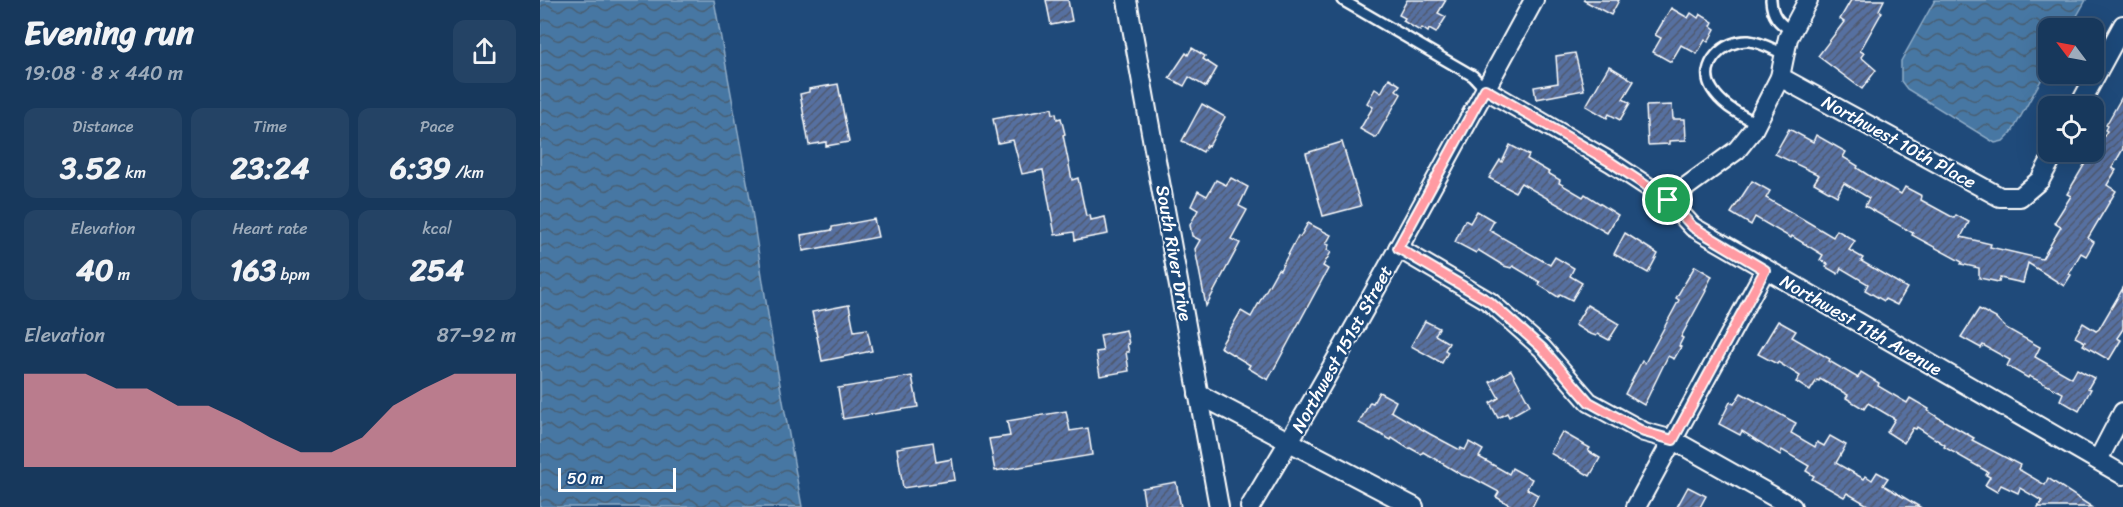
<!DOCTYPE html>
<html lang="en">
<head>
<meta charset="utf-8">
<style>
  body { margin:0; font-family:Sriracha,sans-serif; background:#244365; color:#f1f3f6; height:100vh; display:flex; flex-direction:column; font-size:22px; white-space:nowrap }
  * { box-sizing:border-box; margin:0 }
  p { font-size:20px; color:#9eacbb }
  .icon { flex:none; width:33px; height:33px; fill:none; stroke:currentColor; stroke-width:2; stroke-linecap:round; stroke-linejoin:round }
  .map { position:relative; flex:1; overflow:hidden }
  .panel { display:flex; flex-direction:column; background:#17385c; width:540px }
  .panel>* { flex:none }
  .needle { width:39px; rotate:302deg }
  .controls { position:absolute; left:1498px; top:18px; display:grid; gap:12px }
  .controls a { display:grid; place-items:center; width:66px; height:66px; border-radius:12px; background:#17385c; box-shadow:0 6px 24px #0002,0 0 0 2px #365272; font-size:30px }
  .scale { position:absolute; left:18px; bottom:15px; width:118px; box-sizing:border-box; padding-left:6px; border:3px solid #fff; border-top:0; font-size:16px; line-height:21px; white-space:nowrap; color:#fff; -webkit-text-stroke:4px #1f4a7a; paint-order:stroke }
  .pin { position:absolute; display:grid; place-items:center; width:51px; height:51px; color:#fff; margin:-26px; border:3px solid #fff; border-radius:50%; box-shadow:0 2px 6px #0007 }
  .round { display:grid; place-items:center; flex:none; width:63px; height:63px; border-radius:12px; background:#244365 }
  .summary { display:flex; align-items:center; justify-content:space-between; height:102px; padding:0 24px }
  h1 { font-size:33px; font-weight:800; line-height:45px }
  .metrics { display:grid; grid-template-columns:repeat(3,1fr); gap:9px; height:102px; padding:6px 24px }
  .metrics div { display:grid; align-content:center; border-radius:12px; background:#244365; text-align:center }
  .metrics b { font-size:30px; font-weight:800 }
  .metrics small { font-size:16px; font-weight:400 }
  .metrics p { font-size:16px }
  .chart { height:168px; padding:12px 24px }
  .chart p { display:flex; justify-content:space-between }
  .chart svg { width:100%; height:108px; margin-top:6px; fill:#ff9aa2; opacity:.7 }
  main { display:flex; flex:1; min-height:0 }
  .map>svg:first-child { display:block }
</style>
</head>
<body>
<main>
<section class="panel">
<div class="summary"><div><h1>Evening run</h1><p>19:08 · 8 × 440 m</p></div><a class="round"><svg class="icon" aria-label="share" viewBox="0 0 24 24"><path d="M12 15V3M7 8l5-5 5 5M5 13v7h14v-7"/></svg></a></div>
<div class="metrics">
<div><p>Distance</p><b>3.52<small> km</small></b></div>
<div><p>Time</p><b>23:24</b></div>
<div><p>Pace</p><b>6:39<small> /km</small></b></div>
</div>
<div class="metrics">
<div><p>Elevation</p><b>40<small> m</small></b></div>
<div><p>Heart rate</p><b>163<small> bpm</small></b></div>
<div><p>kcal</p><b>254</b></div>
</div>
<div class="chart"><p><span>Elevation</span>87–92 m</p>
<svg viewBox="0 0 160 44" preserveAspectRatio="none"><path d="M0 44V6L10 6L20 6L30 12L40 12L50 19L60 19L70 25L80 32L90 38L100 38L110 32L120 19L130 12L140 6L150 6L160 6V44z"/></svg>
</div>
</section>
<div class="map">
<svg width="1583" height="507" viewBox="0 0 1583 507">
  <defs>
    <pattern id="water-waves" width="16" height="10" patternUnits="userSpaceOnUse" patternTransform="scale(1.5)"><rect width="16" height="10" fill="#4677a3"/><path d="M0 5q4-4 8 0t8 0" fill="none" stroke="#495f73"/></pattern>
    <pattern id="building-hatch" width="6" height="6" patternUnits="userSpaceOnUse" patternTransform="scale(1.5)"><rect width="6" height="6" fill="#566fa0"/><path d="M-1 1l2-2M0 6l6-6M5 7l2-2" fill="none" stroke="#505a6e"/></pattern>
  </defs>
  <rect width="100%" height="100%" fill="#1f4a7a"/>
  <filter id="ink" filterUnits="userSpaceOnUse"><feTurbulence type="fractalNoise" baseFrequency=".0167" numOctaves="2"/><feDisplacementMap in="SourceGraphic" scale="12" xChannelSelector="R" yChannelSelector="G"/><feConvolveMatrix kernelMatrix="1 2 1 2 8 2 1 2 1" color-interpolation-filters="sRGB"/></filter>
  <g filter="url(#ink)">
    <g fill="url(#water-waves)" stroke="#90adc8" stroke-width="1.5">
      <path d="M 0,0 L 174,0 L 210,198 L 232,340 L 262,507 L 0,507 Z"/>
      <path d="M 1395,0 L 1546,0 L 1530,28 L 1509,28 L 1509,66 L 1472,132 L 1463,141 L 1455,143 L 1367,89 L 1361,81 L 1361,61 Z"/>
    </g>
    <g fill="url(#building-hatch)" stroke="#fff" stroke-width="1.5">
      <path d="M 506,0 L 528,0 L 532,21 L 511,25 Z"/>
      <path d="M 867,0 L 906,0 L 898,13 L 906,17 L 896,33 L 889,29 L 888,32 L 882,28 L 880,31 L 863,21 L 865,18 L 859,15 Z"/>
      <path d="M 1043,0 L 1079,0 L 1071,15 Z"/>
      <path d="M 1311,0 L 1344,0 L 1339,10 L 1342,12 L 1320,51 L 1324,53 L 1321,57 L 1336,70 L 1322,89 L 1278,56 L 1304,22 L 1300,19 Z"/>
      <path d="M 1131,8 L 1148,18 L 1151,13 L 1158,18 L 1160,14 L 1173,22 L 1171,26 L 1175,29 L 1168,42 L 1165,40 L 1157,54 L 1141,45 L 1131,62 L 1113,52 L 1121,38 L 1115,35 Z"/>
      <path d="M 652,48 L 665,56 L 663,59 L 677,68 L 666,87 L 649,77 L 644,86 L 629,78 L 646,53 L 648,55 Z"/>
      <path d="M 1035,53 L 1044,90 L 996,99 L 994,87 L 1018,83 L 1016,56 Z"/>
      <path d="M 1069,66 L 1094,81 L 1083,99 L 1090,103 L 1080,120 L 1069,114 L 1067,118 L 1046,106 Z"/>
      <path d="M 849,78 L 860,85 L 856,90 L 861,94 L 836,138 L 820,129 L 833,107 L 827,103 L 835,89 L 841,93 Z"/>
      <path d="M 298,84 L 309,142 L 286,146 L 286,142 L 269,145 L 260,94 L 269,92 L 269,89 Z"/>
      <path d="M 1583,95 L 1583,149 L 1572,168 L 1576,170 L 1567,185 L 1576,191 L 1548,238 L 1554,242 L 1546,256 L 1541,253 L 1529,274 L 1531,275 L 1524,286 L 1488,263 L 1483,283 L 1460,278 L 1459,282 L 1439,278 L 1439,268 L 1421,264 L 1422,262 L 1372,235 L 1373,233 L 1325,206 L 1329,198 L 1304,183 L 1297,196 L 1274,183 L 1279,175 L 1235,154 L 1249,129 L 1273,142 L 1276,135 L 1306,152 L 1303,157 L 1318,166 L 1317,168 L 1331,177 L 1361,194 L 1365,187 L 1382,196 L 1381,200 L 1414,218 L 1416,215 L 1429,222 L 1421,237 L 1451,244 L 1450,247 L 1502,259 L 1521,227 L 1514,223 L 1531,196 L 1527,194 L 1550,155 L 1552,156 L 1567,131 L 1565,130 L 1567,126 L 1566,125 Z"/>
      <path d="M 662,104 L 685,117 L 669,146 L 667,145 L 663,152 L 642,141 Z"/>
      <path d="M 1132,105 L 1133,119 L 1145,119 L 1146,140 L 1129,141 L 1129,144 L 1108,145 L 1106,106 Z"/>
      <path d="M 512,108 L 513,114 L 516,113 L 517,119 L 521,118 L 525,134 L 523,135 L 532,180 L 538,178 L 546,216 L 550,215 L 551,220 L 565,217 L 568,234 L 535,240 L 534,232 L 515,235 L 503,170 L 482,174 L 473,140 L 458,143 L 453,119 Z"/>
      <path d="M 802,142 L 821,206 L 783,216 L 766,153 Z"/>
      <path d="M 970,145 L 989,155 L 987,159 L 1009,172 L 1008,173 L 1020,180 L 1019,183 L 1043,197 L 1045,194 L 1078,215 L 1067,233 L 981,183 L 975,192 L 949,178 L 960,160 L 962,162 Z"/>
      <path d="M 691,178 L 708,187 L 699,206 L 707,210 L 691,239 L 700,243 L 666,306 L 655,249 L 660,240 L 652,236 L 650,225 L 658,210 L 651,206 L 658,191 L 667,196 L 676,180 L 686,185 Z"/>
      <path d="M 1212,181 L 1230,191 L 1226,198 L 1261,218 L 1293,237 L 1297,230 L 1315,241 L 1309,250 L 1323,258 L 1321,261 L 1367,288 L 1357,305 L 1345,299 L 1344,301 L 1325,290 L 1328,284 L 1301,268 L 1298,274 L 1286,267 L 1288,264 L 1280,260 L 1283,255 L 1252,236 L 1251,238 L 1215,217 L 1211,225 L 1191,213 Z"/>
      <path d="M 937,211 L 954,221 L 949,230 L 1010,265 L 1015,257 L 1034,268 L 1030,276 L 1042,283 L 1032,300 L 1020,294 L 1018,297 L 999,285 L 1000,282 L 973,266 L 971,268 L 964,266 L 938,250 L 936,253 L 915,242 L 925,220 L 930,223 Z"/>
      <path d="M 334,219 L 338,237 L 263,251 L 261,235 L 292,230 L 292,227 Z"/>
      <path d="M 768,223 L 791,235 L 786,244 L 789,245 L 787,250 L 791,252 L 783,266 L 788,269 L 728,380 L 708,368 L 710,365 L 680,347 L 701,311 L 711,317 L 738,269 L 740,270 L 758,236 L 760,237 Z"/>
      <path d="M 1085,233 L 1118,254 L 1108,273 L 1074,254 Z"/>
      <path d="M 1155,266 L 1172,276 L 1165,290 L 1166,291 L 1141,337 L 1143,338 L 1139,346 L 1141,347 L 1134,359 L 1128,356 L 1104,405 L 1085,394 L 1102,361 L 1105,363 L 1139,300 L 1136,298 Z"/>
      <path d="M 1583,288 L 1583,329 L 1577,338 L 1581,340 L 1569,360 L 1543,345 L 1545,342 L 1535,337 L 1543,323 L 1556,331 L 1559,329 Z"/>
      <path d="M 309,305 L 314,331 L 327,329 L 332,351 L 282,361 L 272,312 Z"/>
      <path d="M 1047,305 L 1079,324 L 1069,340 L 1058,334 L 1056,336 L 1048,333 L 1035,325 Z"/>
      <path d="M 1439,309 L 1456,318 L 1466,328 L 1500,347 L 1495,357 L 1532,378 L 1537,369 L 1554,378 L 1548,388 L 1551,389 L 1539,411 L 1520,400 L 1523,393 L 1489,376 L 1488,378 L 1467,366 L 1470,360 L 1443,345 L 1441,348 L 1421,337 Z"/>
      <path d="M 885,321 L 899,328 L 895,335 L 909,343 L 905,350 L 908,352 L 902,363 L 871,346 Z"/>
      <path d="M 1238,321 L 1256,331 L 1252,337 L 1290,359 L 1289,361 L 1318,378 L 1321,372 L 1339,383 L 1338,386 L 1367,403 L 1370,398 L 1389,409 L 1388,411 L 1399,418 L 1434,438 L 1432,440 L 1480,465 L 1478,469 L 1505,485 L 1508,478 L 1552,507 L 1498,507 L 1502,501 L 1480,488 L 1478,493 L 1461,485 L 1457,492 L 1445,485 L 1450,477 L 1446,475 L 1448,472 L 1404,447 L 1405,445 L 1377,427 L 1376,429 L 1373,428 L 1364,443 L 1347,432 L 1355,419 L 1328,403 L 1324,409 L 1306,398 L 1308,395 L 1280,379 L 1279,381 L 1277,380 L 1270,391 L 1256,382 L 1260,376 L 1238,362 L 1237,364 L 1218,354 Z"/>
      <path d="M 586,330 L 589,344 L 587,344 L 589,352 L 586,352 L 589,371 L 560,376 L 556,352 L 563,351 L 560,335 Z"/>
      <path d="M 971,370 L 990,405 L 969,417 L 967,413 L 958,418 L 950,403 L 959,398 L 950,382 Z"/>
      <path d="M 372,376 L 378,407 L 303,419 L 298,388 Z"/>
      <path d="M 839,392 L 856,401 L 851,411 L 890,434 L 920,450 L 921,448 L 925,450 L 929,442 L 943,450 L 939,457 L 969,474 L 972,468 L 992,479 L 987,489 L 998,495 L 992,507 L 973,507 L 956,497 L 959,492 L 931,477 L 930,478 L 922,475 L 883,452 L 881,454 L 870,448 L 869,449 L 852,438 L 851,440 L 819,423 L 830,402 L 833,403 Z"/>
      <path d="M 1201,393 L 1256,423 L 1251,433 L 1275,447 L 1277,442 L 1284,446 L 1290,436 L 1306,445 L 1296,463 L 1324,479 L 1326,476 L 1332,480 L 1337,472 L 1348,478 L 1343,485 L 1380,507 L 1331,507 L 1307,493 L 1304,497 L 1272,479 L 1274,476 L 1266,471 L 1269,466 L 1242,450 L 1240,455 L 1202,431 L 1200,435 L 1179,424 L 1190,402 L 1194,404 Z"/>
      <path d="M 526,411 L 530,431 L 548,428 L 552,455 L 455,471 L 449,439 L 470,436 L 467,421 Z"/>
      <path d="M 1022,432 L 1050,448 L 1048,451 L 1060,458 L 1050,476 L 1010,453 Z"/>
      <path d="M 393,442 L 396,462 L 412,459 L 415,480 L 363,488 L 357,448 Z"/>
      <path d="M 636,482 L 641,507 L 605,507 L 602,488 Z"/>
      <path d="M 1148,487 L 1166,496 L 1160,507 L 1137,507 Z"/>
    </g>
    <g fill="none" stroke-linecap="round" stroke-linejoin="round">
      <g stroke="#fff" stroke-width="14">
        <g id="lane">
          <path d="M 802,0 L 933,76 L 945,89"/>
          <path d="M 1231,0 C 1232,16 1238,22 1251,31"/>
          <path d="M 1216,123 C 1200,114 1182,106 1172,89 C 1157,65 1185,39 1209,41 C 1221,42 1234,50 1244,54"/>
        </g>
      </g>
      <g stroke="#fff" stroke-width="22">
        <g id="street">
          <path d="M 587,0 L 679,507"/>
          <path d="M 1240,77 L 1460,197 L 1480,197 L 1500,180 L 1515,152"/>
          <path d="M 945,89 L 1072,163 L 1128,200 L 1153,227 L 1583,475"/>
          <path d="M 1539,106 L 1583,25"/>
          <path d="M 1128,200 L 1197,150 L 1213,130 L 1240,77 L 1248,38 L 1268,0"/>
          <path d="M 858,248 L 950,302 L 1002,348 L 1049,402 L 1104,432 L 1133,440 L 1252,507"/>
          <path d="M 658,394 L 874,507"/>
          <path d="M 1558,460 L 1583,412"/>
          <path d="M 710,507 C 810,341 901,170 994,0"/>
          <path d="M 1096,507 L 1225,270"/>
        </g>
      </g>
      <use href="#lane" stroke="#1f4a7a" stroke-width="9"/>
      <use href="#street" stroke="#1f4a7a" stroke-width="18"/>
    </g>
  </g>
  <g fill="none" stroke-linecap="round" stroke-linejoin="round" filter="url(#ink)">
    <g stroke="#fff" stroke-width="12">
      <path id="route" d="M 945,89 L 1072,163 L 1128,200 L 1153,227 L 1225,270 L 1133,440 L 1104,432 L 1049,402 L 1002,348 L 950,302 L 858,248 Z"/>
    </g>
    <use href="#route" stroke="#ff9aa2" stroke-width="8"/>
  </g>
  <g text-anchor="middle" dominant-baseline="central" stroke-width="4.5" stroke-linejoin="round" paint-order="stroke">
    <g font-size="18" fill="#fff" stroke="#1f4a7a">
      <text transform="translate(1359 142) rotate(29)">Northwest 10th Place</text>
      <text transform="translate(634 253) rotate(80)">South River Drive</text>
      <text transform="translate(1321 325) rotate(30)">Northwest 11th Avenue</text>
      <text transform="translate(802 349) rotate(-61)">Northwest 151st Street</text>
    </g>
  </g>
</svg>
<div class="controls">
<a><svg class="needle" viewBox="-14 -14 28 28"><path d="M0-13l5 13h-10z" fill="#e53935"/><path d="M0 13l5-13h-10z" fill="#9eacbb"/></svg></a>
<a><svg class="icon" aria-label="locate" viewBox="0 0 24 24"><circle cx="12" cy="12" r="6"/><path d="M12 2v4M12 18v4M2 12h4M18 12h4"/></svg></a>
</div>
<div class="scale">50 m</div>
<div class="pin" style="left:1128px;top:200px;background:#1e9e55"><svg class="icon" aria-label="arrive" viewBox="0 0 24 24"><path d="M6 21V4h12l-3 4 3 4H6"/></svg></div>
</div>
</main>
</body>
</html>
